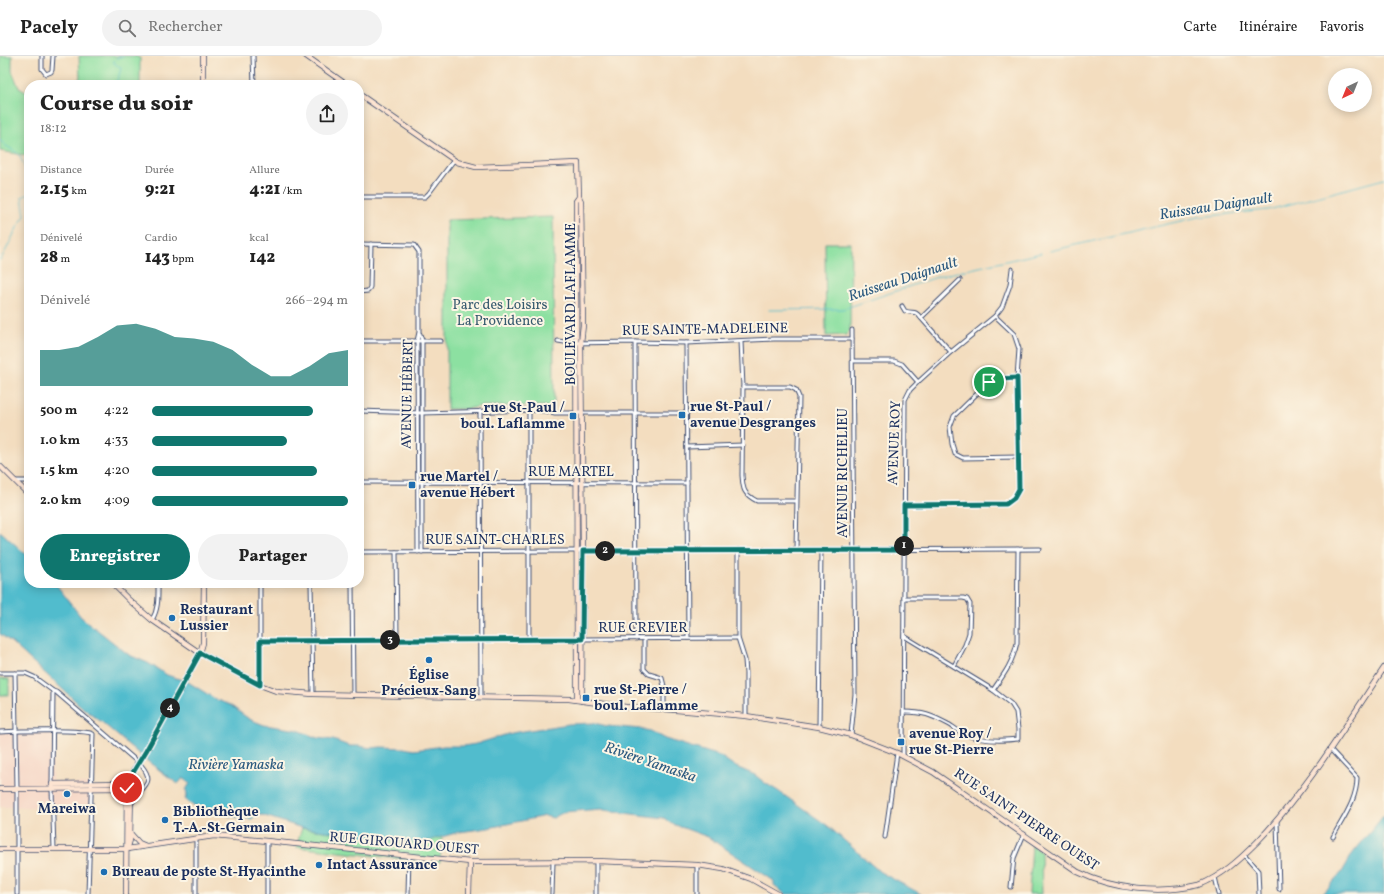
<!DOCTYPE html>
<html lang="fr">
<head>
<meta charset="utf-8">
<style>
  body { margin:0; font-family:Vollkorn,serif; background:#f2f2f2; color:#222; height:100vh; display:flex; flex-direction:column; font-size:15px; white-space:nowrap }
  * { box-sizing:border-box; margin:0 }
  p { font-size:13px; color:#767676 }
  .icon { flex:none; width:22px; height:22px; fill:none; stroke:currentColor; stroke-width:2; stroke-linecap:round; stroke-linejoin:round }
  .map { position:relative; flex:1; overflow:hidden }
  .drawer { position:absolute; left:24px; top:24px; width:340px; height:508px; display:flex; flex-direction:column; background:#fff; border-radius:16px; box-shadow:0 2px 10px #0003 }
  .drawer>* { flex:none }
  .needle { width:26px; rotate:223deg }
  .controls { position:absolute; left:1328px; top:12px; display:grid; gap:8px }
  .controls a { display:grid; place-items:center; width:44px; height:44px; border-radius:50%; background:#fff; box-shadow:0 2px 10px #0003; font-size:20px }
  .pin { position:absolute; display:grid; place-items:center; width:34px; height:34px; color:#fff; margin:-17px; border:2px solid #fff; border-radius:50%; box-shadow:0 1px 4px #0007 }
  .km { position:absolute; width:20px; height:20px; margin:-10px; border-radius:50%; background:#222; color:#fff; font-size:11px; line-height:20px; text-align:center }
  .round { display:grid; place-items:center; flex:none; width:42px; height:42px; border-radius:21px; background:#f2f2f2 }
  .overview { display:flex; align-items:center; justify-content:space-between; height:68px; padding:0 16px }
  h1 { font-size:22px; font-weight:800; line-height:30px }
  .figures { display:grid; grid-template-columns:repeat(3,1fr); gap:6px; height:68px; padding:4px 16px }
  .figures div { display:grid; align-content:center }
  .figures b { font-size:17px; font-weight:800 }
  .figures small { font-size:11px; font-weight:400 }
  .figures p { font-size:11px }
  .chart { height:112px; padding:8px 16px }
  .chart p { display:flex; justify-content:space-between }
  .chart svg { width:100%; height:72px; margin-top:4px; fill:#0f766e; opacity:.7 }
  .button { display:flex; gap:8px; margin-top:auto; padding:8px 16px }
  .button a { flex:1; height:46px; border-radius:24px; background:#0f766e; color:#fff; font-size:16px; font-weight:800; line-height:46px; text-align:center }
  .button a+a { background:#f2f2f2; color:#222 }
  ul { padding:0 16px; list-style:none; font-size:13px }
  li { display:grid; grid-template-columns:64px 48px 1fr; align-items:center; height:30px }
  li i { height:10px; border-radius:5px; background:#0f766e }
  header { display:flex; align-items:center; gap:24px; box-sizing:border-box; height:56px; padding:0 20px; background:#fff; border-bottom:1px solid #e0e0e0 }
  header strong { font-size:19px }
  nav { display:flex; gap:22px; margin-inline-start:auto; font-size:14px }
  .search { width:280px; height:36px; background:#f2f2f2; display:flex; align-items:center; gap:10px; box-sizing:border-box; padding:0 14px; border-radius:22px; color:#767676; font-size:15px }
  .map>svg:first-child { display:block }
</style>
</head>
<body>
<header>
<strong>Pacely</strong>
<div class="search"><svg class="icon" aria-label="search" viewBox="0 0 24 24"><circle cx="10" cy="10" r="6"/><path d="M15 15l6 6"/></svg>Rechercher</div>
<nav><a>Carte</a><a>Itinéraire</a><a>Favoris</a></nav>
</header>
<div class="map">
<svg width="1384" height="838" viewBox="0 0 1384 838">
  <rect width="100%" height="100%" fill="#fcf5e5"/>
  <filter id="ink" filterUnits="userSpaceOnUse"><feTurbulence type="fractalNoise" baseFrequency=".025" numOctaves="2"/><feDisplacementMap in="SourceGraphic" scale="8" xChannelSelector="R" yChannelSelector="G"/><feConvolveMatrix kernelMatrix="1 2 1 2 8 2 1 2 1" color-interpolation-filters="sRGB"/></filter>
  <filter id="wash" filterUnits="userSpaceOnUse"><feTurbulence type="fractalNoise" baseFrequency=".012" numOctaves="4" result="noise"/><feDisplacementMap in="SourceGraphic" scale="16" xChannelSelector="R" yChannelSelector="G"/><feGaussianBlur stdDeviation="0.9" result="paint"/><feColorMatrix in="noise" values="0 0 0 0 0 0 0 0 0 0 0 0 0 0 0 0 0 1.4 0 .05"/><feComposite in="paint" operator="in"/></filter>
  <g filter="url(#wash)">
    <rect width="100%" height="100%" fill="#f3ddbf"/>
    <path fill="#f5d3c2" d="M 53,675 L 52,728 L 92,728 L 90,751 L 0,751 L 0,676 Z"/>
    <g fill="#8ce0a1" stroke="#548880">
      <path d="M 0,0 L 12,0 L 12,15 L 19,32 L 29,38 L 29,100 L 0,95 Z"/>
      <path d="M 79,0 L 134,0 L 140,2 L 140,29 L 72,29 L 80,22 Z"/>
      <path d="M 553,161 L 554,353 L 544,350 L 481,350 L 468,353 L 447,353 L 447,164 Z"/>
      <path d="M 825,187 L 851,187 L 850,274 L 846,279 L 826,280 Z"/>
      <path d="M 0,622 L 9,623 L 9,639 L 0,639 Z"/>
      <path d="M 302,772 L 408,786 L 424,786 L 442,781 L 440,806 L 409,804 L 296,791 Z"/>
      <path d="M 1032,789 L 1041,796 L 1042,838 L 1029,838 Z"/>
    </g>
    <g fill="#51bccd" stroke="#367696">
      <path d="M 0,475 L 29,501 L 29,527 L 55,527 L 81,561 L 129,599 L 148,607 L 167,619 L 188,626 L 217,644 L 230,649 L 249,663 L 264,669 L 298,674 L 317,682 L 333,684 L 349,690 L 359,690 L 371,692 L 381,691 L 404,692 L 414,694 L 444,690 L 463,690 L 476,688 L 511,677 L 569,668 L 594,667 L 607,670 L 641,673 L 650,675 L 665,683 L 720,700 L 736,711 L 755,719 L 765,727 L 778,735 L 828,770 L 880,816 L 921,838 L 785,838 L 774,829 L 774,825 L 708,781 L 670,767 L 664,762 L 624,757 C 617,754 608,756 601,753 L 564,756 L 553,762 L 545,760 L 488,772 L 459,776 L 424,786 L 408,786 L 302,772 L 262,759 L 255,760 L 252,763 L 229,760 L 221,755 L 192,749 L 185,743 L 187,738 L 186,734 L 190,727 L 183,722 L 178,728 L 146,704 L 103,667 L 83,652 L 11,586 L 0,578 Z"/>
      <path d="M 1384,759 L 1384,838 L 1323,838 L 1342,816 L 1353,797 Z"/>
    </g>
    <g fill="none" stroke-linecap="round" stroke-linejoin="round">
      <g stroke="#51bccd" stroke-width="1">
        <path d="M 100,29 L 106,25 L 110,29"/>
        <path d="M 111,29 L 118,23 L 121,12 L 114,7 L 114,5 L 118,1 L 123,1 L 123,0"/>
        <path d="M 0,83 C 4,91 12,92 18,98 C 24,105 24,114 29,122"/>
        <path d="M 1050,195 L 1198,161 L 1268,154 L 1384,123"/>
        <path d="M 0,204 C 10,190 14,173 25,160 L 22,141 L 29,138"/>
        <path d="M 769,254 L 843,253 L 940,220 L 1041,197"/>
      </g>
    </g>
  </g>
  <g filter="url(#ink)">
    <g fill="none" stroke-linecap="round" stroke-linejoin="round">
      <g stroke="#3b496d" stroke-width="5">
        <g id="street">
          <path d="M 42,0 L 42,13 L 46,18 L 51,16 L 52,14 L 53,0"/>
          <path d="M 253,0 L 254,29"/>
          <path d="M 359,141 L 425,141 L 429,137 L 454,104"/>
          <path d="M 359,188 L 414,189 L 419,196 L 419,276 L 417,285 L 418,496"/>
          <path d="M 359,236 L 368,235 L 370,231 L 371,188"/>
          <path d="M 902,250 L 905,255 C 914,258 914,253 921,262"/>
          <path d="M 420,278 L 422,285 L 422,496"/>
          <path d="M 359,285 L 441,285"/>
          <path d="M 558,285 L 571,287 L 635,286 L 686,287 L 774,283 L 852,283"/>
          <path d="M 741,285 L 743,331 L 742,419 C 743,433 743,438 757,445 L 796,445"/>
          <path d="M 635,286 L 636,583"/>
          <path d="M 686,287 L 688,582"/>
          <path d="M 951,296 L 921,262 L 960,224"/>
          <path d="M 853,305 L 894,305 L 902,308 L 918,326"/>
          <path d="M 1017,322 L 999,323 L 989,326 L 954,360 L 950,371 L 952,388 L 955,398 L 963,402 L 1018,401"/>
          <path d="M 743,331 L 790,331 L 796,334 L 799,341 L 796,494"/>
          <path d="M 529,354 L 529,583"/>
          <path d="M 359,355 L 422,357 L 529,354 L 545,355 L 555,357 L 687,357"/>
          <path d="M 480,355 L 481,641"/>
          <path d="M 687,391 L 743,389"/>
          <path d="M 16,425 L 29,425"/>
          <path d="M 359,426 L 687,427"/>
          <path d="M 904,449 L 1006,448 L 1015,442 L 1019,433 L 1017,322 L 1019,293 L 1014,278 L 995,260"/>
          <path d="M 738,494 L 738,582 L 745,604 L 746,617 L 746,660"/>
          <path d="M 359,496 L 1040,493"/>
          <path d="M 396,496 L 397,584"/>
          <path d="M 311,527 L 313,638"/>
          <path d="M 352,527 L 353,639"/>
          <path d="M 904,542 L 963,542 L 967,543 L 970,548 L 969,577 L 965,589 L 954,610"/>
          <path d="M 152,564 C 159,552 158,540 158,527"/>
          <path d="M 904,580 L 993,634 L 1011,648 L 1016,656 L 1018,673 L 1018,683 C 1001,685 983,685 966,679 C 960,677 954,671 948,668 C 931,659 923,656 904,656"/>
          <path d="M 644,583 L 644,613 L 649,618 L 662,622 L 664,630 L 664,653"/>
          <path d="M 260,585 L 738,582"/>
          <path d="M 0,617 L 25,617 L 34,621 L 53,635 L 56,636 L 141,709 C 158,729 139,731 132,747"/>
          <path d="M 15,617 L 17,733 L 17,838"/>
          <path d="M 260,629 L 260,527"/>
          <path d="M 993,634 C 1005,617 1012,608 1017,587 L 1018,493"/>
          <path d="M 819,671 L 821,494"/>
          <path d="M 0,676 C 14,675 86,673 93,678 L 88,838"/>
          <path d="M 851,679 L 855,638 L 852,274"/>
          <path d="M 1330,693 L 1357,722 C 1357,744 1343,762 1333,781"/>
          <path d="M 903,700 L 905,344 L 910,334 L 918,326 L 951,296 L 995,260 L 1002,251 L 1010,229 L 1012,213"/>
          <path d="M 52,728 L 53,635"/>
          <path d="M 52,733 L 54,793"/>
          <path d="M 1277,765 L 1279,833"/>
          <path d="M 885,781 L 897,697"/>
          <path d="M 1244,799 L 1258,815 L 1259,838"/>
          <path d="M 1215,821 L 1219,838"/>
          <path d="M 1011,831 L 1014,802 L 1024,778"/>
          <path d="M 196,838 L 196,783"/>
          <path d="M 267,838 L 267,785"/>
          <path d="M 408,838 L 409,800"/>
          <path d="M 552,838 L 553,806"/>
          <path d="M 596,838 L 596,805"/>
          <path d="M 697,838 L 697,809"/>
        </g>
      </g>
      <g stroke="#3b496d" stroke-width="6">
        <g id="secondary">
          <path d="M 203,0 L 203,29"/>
          <path d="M 306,0 L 347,29"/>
          <path d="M 359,38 L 457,106 L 476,111 L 578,107 L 579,141 L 581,145 L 583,269 L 581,287 L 583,495 L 582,645"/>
          <path d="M 0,410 L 29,439"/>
          <path d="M 112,527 L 129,544 L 152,564 L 200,597 L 260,629 L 276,635 L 313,638 L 569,643 L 626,651 L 664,653 L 746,660 L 819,671 L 851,679 L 897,697 L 933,716 L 1078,816 C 1114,834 1160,838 1199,829 C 1222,820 1240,803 1257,786 C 1307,734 1344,672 1384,612"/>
          <path d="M 577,644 L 576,145 L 579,141"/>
          <path d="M 146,695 L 200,597 L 203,587 L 204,527"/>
          <path d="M 0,733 L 127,732 L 130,730 L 127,727 L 52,728 L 52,733"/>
          <path d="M 130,777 L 139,787 L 146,790"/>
          <path d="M 128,791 L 130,784 L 131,738 L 130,727 L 132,718"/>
          <path d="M 0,793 L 127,793 L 214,780 L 267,785 L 470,806 L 596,805 L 697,809 L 723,813 L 751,823 L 778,838"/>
          <path d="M 126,838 L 127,723"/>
          <path d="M 469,838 L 470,806"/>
        </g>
      </g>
      <use href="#street" stroke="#fff" stroke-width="3"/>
      <use href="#secondary" stroke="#fde4d1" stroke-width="4.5"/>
      <g stroke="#3b496d" stroke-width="6" stroke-linecap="butt">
        <path id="secondary-bridge" d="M 133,715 L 146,695"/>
      </g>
      <use href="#secondary-bridge" stroke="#fde4d1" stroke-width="4.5"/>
    </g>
  </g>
  <g fill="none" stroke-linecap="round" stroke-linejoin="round" filter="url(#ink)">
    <g stroke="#fff" stroke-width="8">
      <path id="route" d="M 127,732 L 130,730 L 130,724 L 132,718 L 146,695 L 200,597 L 260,629 L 260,585 L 582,583 L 583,495 L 904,494 L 904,449 L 1006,448 L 1014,442 L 1019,433 L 1017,322 L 999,323 L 989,326"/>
    </g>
    <use href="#route" stroke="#0f766e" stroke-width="5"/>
  </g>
  <g fill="#1f6fb2" stroke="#fcf5e5" stroke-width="1.5">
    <rect x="678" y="355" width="8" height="8" rx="2"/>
    <rect x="569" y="356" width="8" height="8" rx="2"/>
    <rect x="408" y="425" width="8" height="8" rx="2"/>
    <circle cx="172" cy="562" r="4"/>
    <circle cx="429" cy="604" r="4"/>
    <rect x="582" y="638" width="8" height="8" rx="2"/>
    <rect x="897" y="682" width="8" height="8" rx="2"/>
    <circle cx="67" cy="738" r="4"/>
    <circle cx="165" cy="764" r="4"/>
    <circle cx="319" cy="809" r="4"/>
    <circle cx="104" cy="816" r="4"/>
  </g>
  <g text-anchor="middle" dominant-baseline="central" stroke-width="4" stroke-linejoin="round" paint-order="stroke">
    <g font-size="14" fill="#1b2f5e" stroke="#fcf5e5">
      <text transform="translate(571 248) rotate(-90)">BOULEVARD LAFLAMME</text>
      <text transform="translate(705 274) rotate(-1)">RUE SAINTE-MADELEINE</text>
      <text transform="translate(408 338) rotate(-89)">AVENUE HÉBERT</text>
      <text transform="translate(895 387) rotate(-88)">AVENUE ROY</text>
      <text x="571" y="416">RUE MARTEL</text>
      <text transform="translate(843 417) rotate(-90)">AVENUE RICHELIEU</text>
      <text x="495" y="484">RUE SAINT-CHARLES</text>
      <text x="643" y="572">RUE CREVIER</text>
      <text transform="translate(1026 764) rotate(34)">RUE SAINT-PIERRE OUEST</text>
      <text transform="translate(404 788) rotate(5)">RUE GIROUARD OUEST</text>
    </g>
    <g font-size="14" fill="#375b6f" stroke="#fcf5e5">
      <text x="500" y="249">Parc des Loisirs<tspan x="500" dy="16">La Providence</tspan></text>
    </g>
    <g font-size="14" font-weight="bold" fill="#1b2f5e" stroke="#fcf5e5" text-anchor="start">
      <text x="690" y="351">rue St-Paul /<tspan x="690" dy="16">avenue Desgranges</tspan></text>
      <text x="565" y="352" text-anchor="end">rue St-Paul /<tspan x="565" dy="16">boul. Laflamme</tspan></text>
      <text x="420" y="421">rue Martel /<tspan x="420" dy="16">avenue Hébert</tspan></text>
      <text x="180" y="554">Restaurant<tspan x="180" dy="16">Lussier</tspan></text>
      <text x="429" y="619" text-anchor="middle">Église<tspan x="429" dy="16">Précieux-Sang</tspan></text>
      <text x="594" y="634">rue St-Pierre /<tspan x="594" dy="16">boul. Laflamme</tspan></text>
      <text x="909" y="678">avenue Roy /<tspan x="909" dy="16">rue St-Pierre</tspan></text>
      <text x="67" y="753" text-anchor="middle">Mareiwa</text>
      <text x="173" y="756">Bibliothèque<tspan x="173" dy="16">T.-A.-St-Germain</tspan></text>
      <text x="327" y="809">Intact Assurance</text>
      <text x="112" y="816">Bureau de poste St-Hyacinthe</text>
    </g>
    <g font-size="15" font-style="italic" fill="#2b597f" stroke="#fcf5e5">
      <text transform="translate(1216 151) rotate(-9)">Ruisseau Daignault</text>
      <text transform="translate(903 224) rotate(-18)">Ruisseau Daignault</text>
      <text transform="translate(650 707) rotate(19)">Rivière Yamaska</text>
      <text x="236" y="709">Rivière Yamaska</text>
    </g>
  </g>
</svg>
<div class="controls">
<a><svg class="needle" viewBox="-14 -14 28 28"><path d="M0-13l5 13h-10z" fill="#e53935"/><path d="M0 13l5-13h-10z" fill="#767676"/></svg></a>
</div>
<div class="pin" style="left:989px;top:326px;background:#1e9e55"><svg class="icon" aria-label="arrive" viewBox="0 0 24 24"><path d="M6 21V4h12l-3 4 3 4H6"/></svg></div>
<div class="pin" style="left:127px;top:732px;background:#d93025"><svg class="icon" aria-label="check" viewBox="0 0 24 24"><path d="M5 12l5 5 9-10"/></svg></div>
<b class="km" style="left:904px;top:490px">1</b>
<b class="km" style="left:605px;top:495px">2</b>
<b class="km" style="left:390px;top:584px">3</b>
<b class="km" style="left:170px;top:652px">4</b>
<section class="drawer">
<div class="overview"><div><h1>Course du soir</h1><p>18:12</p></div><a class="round"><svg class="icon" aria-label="share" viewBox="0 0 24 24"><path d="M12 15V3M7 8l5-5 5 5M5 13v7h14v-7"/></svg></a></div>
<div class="figures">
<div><p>Distance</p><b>2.15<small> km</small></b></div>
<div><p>Durée</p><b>9:21</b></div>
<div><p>Allure</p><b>4:21<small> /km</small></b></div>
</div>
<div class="figures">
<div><p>Dénivelé</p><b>28<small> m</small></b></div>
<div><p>Cardio</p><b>143<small> bpm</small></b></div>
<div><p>kcal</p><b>142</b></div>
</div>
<div class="chart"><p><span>Dénivelé</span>266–294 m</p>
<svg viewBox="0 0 160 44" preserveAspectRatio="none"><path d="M0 44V22L10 22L20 20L30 14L40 7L50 6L60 9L70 14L80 15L90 17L100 22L110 31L120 38L130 38L140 32L150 24L160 22V44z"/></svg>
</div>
<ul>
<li><b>500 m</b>4:22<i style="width:82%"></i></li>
<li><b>1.0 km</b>4:33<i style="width:69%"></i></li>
<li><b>1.5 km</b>4:20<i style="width:84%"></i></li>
<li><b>2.0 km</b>4:09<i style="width:100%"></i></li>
</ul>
<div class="button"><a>Enregistrer</a><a>Partager</a></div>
</section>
</div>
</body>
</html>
